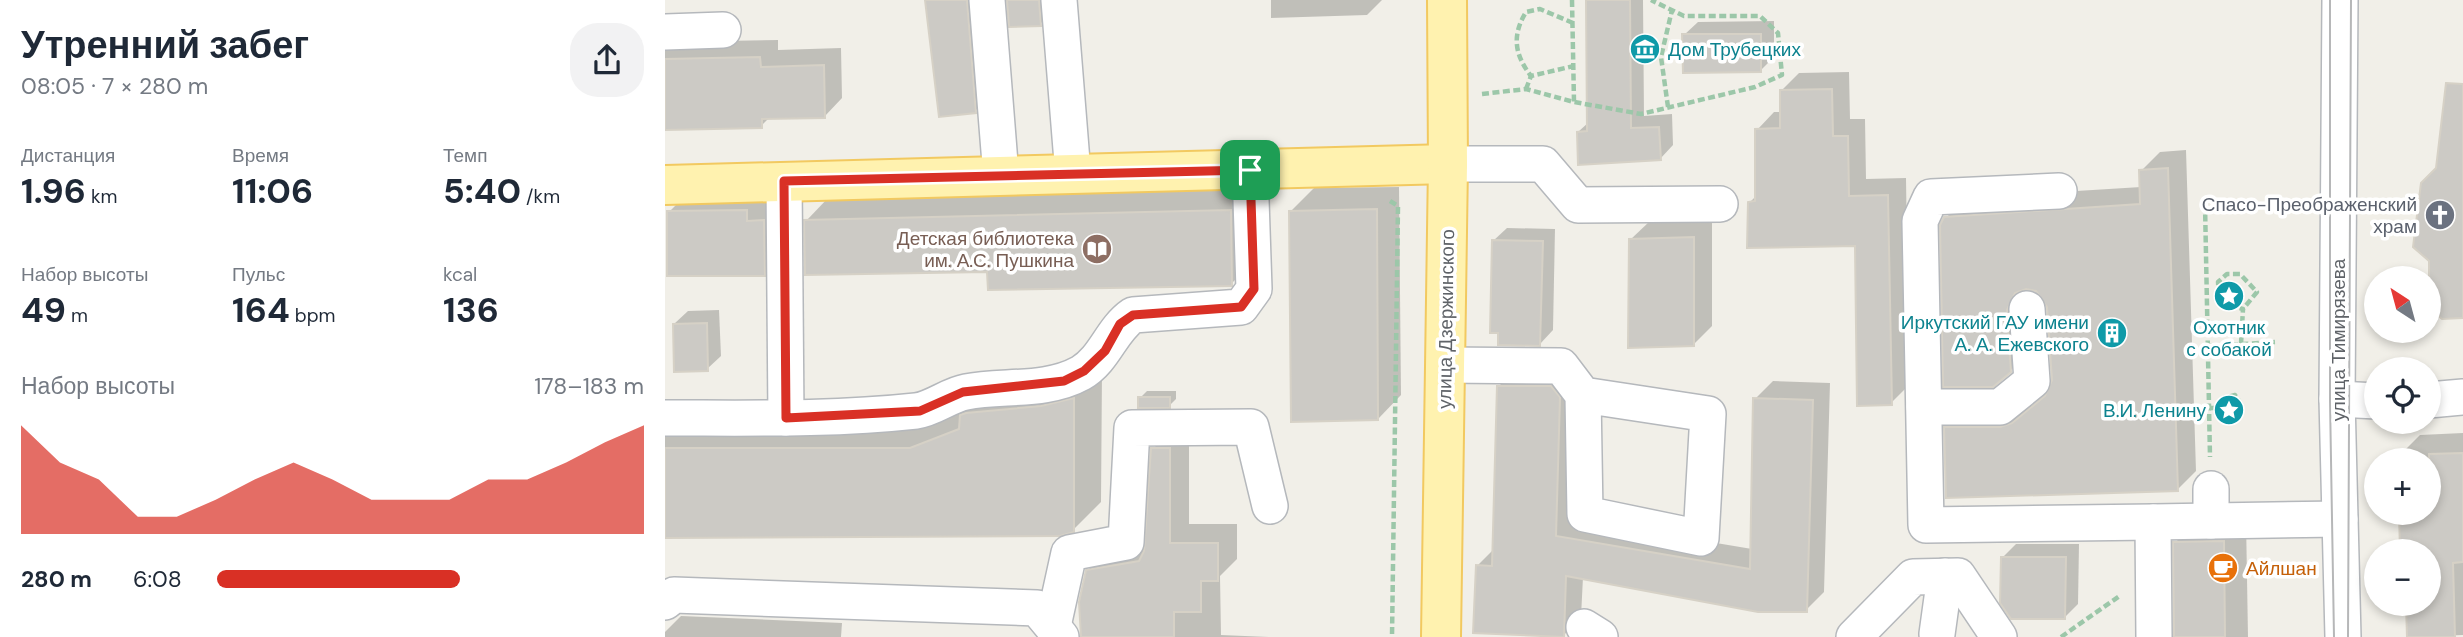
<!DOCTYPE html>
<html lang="ru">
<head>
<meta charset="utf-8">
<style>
  body { margin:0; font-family:"DM Sans",sans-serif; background:#f2f2f3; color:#1f2937; height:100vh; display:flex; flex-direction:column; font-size:26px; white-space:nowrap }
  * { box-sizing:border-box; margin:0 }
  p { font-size:23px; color:#747a83 }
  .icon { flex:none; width:38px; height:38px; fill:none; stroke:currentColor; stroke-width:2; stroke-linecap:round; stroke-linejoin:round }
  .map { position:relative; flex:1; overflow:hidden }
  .details { display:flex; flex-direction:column; background:#fff; width:665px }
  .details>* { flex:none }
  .needle { width:46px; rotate:324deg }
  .tools { position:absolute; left:1699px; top:266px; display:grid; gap:14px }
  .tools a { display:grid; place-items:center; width:77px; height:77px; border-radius:50%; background:#fff; box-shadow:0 4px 10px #0003; font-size:35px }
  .pin { position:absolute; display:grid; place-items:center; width:60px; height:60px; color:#fff; margin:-30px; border-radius:14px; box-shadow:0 4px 10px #0006 }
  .round { display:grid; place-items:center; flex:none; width:74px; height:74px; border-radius:28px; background:#f2f2f3 }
  .summary { display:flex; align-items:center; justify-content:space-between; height:119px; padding:0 21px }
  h1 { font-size:38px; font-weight:700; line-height:52px }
  .stats { display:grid; grid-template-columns:repeat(3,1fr); gap:10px; height:119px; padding:7px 21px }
  .stats div { display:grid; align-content:center }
  .stats b { font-size:35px; font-weight:700 }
  .stats small { font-size:19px; font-weight:400 }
  .stats p { font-size:19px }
  .chart { height:196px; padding:14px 21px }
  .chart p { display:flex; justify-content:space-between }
  .chart svg { width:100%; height:126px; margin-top:7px; fill:#d93025; opacity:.7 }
  ul { padding:0 21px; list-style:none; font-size:23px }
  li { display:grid; grid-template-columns:112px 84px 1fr; align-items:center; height:52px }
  li i { height:18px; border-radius:9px; background:#d93025 }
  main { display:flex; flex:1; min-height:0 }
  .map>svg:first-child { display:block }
</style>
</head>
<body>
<main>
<section class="details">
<div class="summary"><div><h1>Утренний забег</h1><p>08:05 · 7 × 280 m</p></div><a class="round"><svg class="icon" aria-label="share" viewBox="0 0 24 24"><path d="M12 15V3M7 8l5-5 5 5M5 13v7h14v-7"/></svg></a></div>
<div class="stats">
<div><p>Дистанция</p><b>1.96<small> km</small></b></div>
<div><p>Время</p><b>11:06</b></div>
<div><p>Темп</p><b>5:40<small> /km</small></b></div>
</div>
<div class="stats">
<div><p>Набор высоты</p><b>49<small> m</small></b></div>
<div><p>Пульс</p><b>164<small> bpm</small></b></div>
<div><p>kcal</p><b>136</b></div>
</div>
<div class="chart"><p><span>Набор высоты</span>178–183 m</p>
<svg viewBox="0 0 160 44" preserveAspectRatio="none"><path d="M0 44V6L10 19L20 25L30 38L40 38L50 32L60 25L70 19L80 25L90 32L100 32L110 32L120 25L130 25L140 19L150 12L160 6V44z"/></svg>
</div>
<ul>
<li><b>280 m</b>6:08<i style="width:57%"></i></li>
</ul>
</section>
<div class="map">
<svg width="1798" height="637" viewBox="0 0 1798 637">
  <rect width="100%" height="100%" fill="#f1efe8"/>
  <g fill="#0003">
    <path d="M 262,0 L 322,0 L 329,92 L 310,111 Z"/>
    <path d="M 342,0 L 389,0 L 389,11 L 375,24 Z"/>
    <path d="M 606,0 L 717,0 L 702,15 L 606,18 Z"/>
    <path d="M 923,0 L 978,0 L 979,116 L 1007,114 L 1008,145 L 995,159 L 913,132 L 924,122 Z"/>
    <path d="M 1109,21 L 1109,57 L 1096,70 L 1019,35 L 1033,22 Z"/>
    <path d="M 113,40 L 113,50 L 176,48 L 177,98 L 160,116 L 105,117 L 96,126 L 0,128 L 0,42 Z"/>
    <path d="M 1184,72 L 1185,119 L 1200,119 L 1201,179 L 1241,178 L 1244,385 L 1226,403 L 1191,244 L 1085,202 L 1092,195 L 1092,130 L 1109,112 L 1117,112 L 1116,91 L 1134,73 Z"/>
    <path d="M 1521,150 L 1531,471 L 1513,489 L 1281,428 L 1300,409 L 1355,409 L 1368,405 L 1384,392 L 1389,380 L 1384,306 L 1372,290 L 1361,287 L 1364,351 L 1345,371 L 1281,218 L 1300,198 L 1476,187 L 1476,171 L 1495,152 Z"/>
    <path d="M 589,187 L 589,261 L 566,284 L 324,270 L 141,221 L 164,197 Z"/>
    <path d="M 734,187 L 736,395 L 713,419 L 626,211 L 649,188 Z"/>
    <path d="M 100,192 L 101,202 L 118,202 L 118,255 L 99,274 L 4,212 L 23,193 Z"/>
    <path d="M 1047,219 L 1047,326 L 1028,345 L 965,240 L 985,221 Z"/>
    <path d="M 842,228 L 890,229 L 888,330 L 875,344 L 828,241 Z"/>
    <path d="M 54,310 L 56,356 L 42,369 L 9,324 L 23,311 Z"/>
    <path d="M 852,368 L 904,369 L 908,519 L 1087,549 L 1090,399 L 1108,381 L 1165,383 L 1159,592 L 1141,610 L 918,577 L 916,617 L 899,635 L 812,566 L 829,549 L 834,386 Z"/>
    <path d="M 437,371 L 436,502 L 408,530 L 0,536 L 0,421 L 275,421 L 302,410 L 325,388 Z"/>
    <path d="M 482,391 L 511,391 L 511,399 L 504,406 L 475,398 Z"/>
    <path d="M 508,429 L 524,429 L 524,524 L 572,524 L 572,559 L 555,576 L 556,635 L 604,637 L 417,637 L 416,603 L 422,571 L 442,551 L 483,544 L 488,449 Z"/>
    <path d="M 1798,433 L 1798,635 L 1744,637 L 1742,604 L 1764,604 L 1764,551 L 1739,551 L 1737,513 L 1764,513 L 1764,460 L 1734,460 L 1734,456 L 1755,435 Z"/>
    <path d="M 1533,519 L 1581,519 L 1583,637 L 1511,637 L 1510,543 Z"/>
    <path d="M 1351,544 L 1414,544 L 1413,604 L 1400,617 L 1338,557 Z"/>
    <path d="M 16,616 L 177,623 L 176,637 L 0,637 L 0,632 Z"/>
  </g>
  <g fill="#cccac5" stroke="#d6d1c6" stroke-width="2">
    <path d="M 260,0 L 302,0 L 311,113 L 274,117 Z"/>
    <path d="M 342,0 L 374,0 L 376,26 L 344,27 Z"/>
    <path d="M 921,0 L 965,0 L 966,128 L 994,127 L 996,160 L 913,165 L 912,132 L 922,131 Z"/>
    <path d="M 1017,34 L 1096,34 L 1096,72 L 1018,73 Z"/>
    <path d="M 95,57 L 96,67 L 159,65 L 160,118 L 97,119 L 97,128 L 0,130 L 0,59 Z"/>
    <path d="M 1781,83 L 1798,84 L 1798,318 L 1777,319 L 1764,308 L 1764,261 L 1748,247 L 1756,183 L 1771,168 Z"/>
    <path d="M 1167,89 L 1168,136 L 1183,136 L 1184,196 L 1223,195 L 1227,405 L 1192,406 L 1190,246 L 1082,248 L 1083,202 L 1090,201 L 1090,129 L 1115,128 L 1115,90 Z"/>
    <path d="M 1503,168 L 1513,491 L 1281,498 L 1279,427 L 1335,427 L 1347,423 L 1380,396 L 1387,380 L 1382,307 L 1371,291 L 1361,289 L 1350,293 L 1342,310 L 1346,372 L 1328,387 L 1278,387 L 1275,225 L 1279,217 L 1475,204 L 1474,170 Z"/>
    <path d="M 712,209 L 713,420 L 626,422 L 624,211 Z"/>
    <path d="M 82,210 L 82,221 L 99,220 L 100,276 L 2,276 L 2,211 Z"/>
    <path d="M 566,210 L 567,286 L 323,290 L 322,272 L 140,275 L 139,220 Z"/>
    <path d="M 1029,237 L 1029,346 L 963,348 L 964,239 Z"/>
    <path d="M 827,240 L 878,241 L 875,346 L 833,345 L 833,333 L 825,333 Z"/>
    <path d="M 42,323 L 43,371 L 9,372 L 8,324 Z"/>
    <path d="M 832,386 L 886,386 L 895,397 L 891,536 L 1085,569 L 1088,398 L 1148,400 L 1142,612 L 1093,612 L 901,576 L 899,637 L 808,633 L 811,565 L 827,566 Z"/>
    <rect x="473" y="397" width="32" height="11"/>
    <path d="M 409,398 L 409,532 L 395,536 L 0,538 L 0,448 L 245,448 L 294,429 L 295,415 L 301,413 L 376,406 Z"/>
    <path d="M 486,448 L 505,448 L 505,543 L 553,543 L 553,581 L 536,581 L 536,612 L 509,612 L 509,637 L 416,637 L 414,602 L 421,570 L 474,561 L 479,551 Z"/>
    <path d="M 1798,453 L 1798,562 L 1788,563 L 1790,637 L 1742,637 L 1741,604 L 1764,604 L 1764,551 L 1735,551 L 1734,513 L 1764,513 L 1764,454 Z"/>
    <path d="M 1559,541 L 1560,637 L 1509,637 L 1508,542 Z"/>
    <path d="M 1336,557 L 1401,557 L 1400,619 L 1346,619 L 1335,603 Z"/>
  </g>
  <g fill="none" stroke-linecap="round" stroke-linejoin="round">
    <g stroke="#b5b8bc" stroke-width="38">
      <g id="minor">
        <path d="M 322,0 L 336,176"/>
        <path d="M 394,0 L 408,174"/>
        <path d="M 1675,0 L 1672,399 L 1678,637"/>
        <path d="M 0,32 L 58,30"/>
        <path d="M 783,164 L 878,164 L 913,205 L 1055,204"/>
        <path d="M 119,181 L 121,418"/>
        <path d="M 1394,191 L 1266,197 L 1255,221 L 1261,525 L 1488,522"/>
        <path d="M 780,365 L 896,366 L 918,395 L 920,514 L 1036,538 L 1043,414 L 918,395"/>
        <path d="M 1672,399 L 1712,401"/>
        <path d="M 1764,400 L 1798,397"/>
        <path d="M 1259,407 L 1335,407 L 1367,381 L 1362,309"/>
        <path d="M 0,418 C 83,418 168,420 251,411 C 268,409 284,395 301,392 C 338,385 382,392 416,373 C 440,359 446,330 468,315 L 576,307 L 589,289 L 585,170"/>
        <path d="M 1546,489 L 1546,521"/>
        <path d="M 0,602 L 9,595 L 372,608 L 396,637"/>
        <path d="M 388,626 L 404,553 L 461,542 L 467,428 L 586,427 L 605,506"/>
        <path d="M 919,627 L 935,637"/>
        <path d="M 1272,634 L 1280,576"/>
        <path d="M 1189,637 L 1248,577 L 1293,576 L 1334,637"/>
        <path d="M 1489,637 L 1488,522 L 1675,519"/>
      </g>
    </g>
    <g stroke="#f2c960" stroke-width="42">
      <g id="major">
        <path d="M 0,185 L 783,164"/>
        <path d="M 776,637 L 783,164 L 782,0"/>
      </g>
    </g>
    <g stroke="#9cc7a9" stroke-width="4.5" stroke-dasharray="7 3.5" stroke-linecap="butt">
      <path d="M 907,0 L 909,102"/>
      <path d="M 908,23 L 875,9 L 861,12 C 847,35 849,54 866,76 L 909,66"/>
      <path d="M 861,89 L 866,76"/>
      <path d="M 817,94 L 861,89 L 909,102 L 976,114 L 1090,87 L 1117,75 L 1113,33 L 1095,16 L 1019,16 L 986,0"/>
      <path d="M 1003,107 L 996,57 L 1007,10"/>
      <path d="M 725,201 L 733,206 L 727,637"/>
      <path d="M 1540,204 L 1545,457"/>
      <path d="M 1576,344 L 1578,309 L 1567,306 L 1554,295 L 1553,282 L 1562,274 L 1575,274 L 1592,292 L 1578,309"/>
      <path d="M 1545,346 L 1610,342"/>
      <path d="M 1545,408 L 1557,408 L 1564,417 L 1572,415 L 1576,404 L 1570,395 L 1559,398 L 1557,408"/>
      <path d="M 1396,637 L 1456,595"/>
    </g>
    <use href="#minor" stroke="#fff" stroke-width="35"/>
    <use href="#major" stroke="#fff2af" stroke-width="38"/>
    <g stroke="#b6b7b8" stroke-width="2">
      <path d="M 1665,0 L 1665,400 L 1669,637"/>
      <path d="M 1683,637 L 1686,0"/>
    </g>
  </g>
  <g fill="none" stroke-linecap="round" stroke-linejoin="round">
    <g stroke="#fff" stroke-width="14">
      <path id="route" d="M 585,170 L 589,289 L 576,307 L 468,315 L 455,324 L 440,351 L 419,371 L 399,381 L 298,392 L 255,411 L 121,418 L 119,181 Z"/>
    </g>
    <use href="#route" stroke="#d93025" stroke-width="9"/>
  </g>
  <defs>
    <g id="museum-disc" transform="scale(1.575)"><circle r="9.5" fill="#0f9aa8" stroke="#fff"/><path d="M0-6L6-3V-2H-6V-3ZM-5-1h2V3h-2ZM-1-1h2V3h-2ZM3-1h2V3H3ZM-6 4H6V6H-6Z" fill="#fff"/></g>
    <g id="church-disc" transform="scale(1.575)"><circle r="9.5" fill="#6b7280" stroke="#fff"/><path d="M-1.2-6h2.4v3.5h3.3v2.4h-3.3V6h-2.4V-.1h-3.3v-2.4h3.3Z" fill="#fff"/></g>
    <g id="library-disc" transform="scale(1.575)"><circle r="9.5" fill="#8d6e63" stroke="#fff"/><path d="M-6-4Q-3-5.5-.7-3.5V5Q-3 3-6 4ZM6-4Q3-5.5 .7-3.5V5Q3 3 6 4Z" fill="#fff"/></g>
    <g id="sight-disc" transform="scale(1.575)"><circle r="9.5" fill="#0f9aa8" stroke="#fff"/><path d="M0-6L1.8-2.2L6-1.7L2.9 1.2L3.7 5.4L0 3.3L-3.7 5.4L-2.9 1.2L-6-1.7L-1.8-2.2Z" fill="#fff"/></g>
    <g id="building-disc" transform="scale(1.575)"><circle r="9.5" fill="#0f9aa8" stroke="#fff"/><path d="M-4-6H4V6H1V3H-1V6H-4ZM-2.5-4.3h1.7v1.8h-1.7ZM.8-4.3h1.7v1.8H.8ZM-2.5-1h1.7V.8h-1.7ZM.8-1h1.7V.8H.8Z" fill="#fff"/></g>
    <g id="cafe-disc" transform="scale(1.575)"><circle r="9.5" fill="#e8710a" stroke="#fff"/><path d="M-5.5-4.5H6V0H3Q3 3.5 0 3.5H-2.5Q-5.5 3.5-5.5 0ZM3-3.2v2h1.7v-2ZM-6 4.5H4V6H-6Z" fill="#fff"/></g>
  </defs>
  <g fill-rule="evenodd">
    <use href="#museum-disc" x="980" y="49"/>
    <use href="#church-disc" x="1775" y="215"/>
    <use href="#library-disc" x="432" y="249"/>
    <use href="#sight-disc" x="1564" y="296"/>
    <use href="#building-disc" x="1447" y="333"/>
    <use href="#sight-disc" x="1564" y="410"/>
    <use href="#cafe-disc" x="1558" y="568"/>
  </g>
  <g text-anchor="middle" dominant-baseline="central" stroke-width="7" stroke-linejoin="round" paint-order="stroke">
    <g font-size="19" fill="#0d838f" stroke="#fff" text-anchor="end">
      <text x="1003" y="49" text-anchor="start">Дом Трубецких</text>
      <text x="1424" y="322">Иркутский ГАУ имени<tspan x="1424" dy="22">А. А. Ежевского</tspan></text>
      <text x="1564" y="327" text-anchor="middle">Охотник<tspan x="1564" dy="22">с собакой</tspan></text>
      <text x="1541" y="410">В.И. Ленину</text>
    </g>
    <g font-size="19" fill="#5b616d" stroke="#fff" text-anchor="end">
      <text x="1752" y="204">Спасо-Преображенский<tspan x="1752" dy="22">храм</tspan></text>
    </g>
    <g font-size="19" fill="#785e54" stroke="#fff" text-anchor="end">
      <text x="409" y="238">Детская библиотека<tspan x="409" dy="22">им. А.С. Пушкина</tspan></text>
    </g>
    <g font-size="19" fill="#5f6368" stroke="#fff">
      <text transform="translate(781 319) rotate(-89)">улица Дзержинского</text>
      <text transform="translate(1673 340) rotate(-90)">улица Тимирязева</text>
    </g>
    <g font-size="19" fill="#c56008" stroke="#fff" text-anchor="start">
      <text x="1581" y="568">Айлшан</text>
    </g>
  </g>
</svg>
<div class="tools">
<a><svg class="needle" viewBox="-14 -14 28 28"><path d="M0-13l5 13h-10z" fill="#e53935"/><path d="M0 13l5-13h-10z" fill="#747a83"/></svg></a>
<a><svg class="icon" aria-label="locate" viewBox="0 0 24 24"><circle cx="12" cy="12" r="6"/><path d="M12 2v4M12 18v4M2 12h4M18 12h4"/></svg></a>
<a>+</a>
<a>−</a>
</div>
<div class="pin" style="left:585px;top:170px;background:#1e9e55"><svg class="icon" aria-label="arrive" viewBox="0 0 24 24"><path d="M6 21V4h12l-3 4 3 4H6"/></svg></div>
</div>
</main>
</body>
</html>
